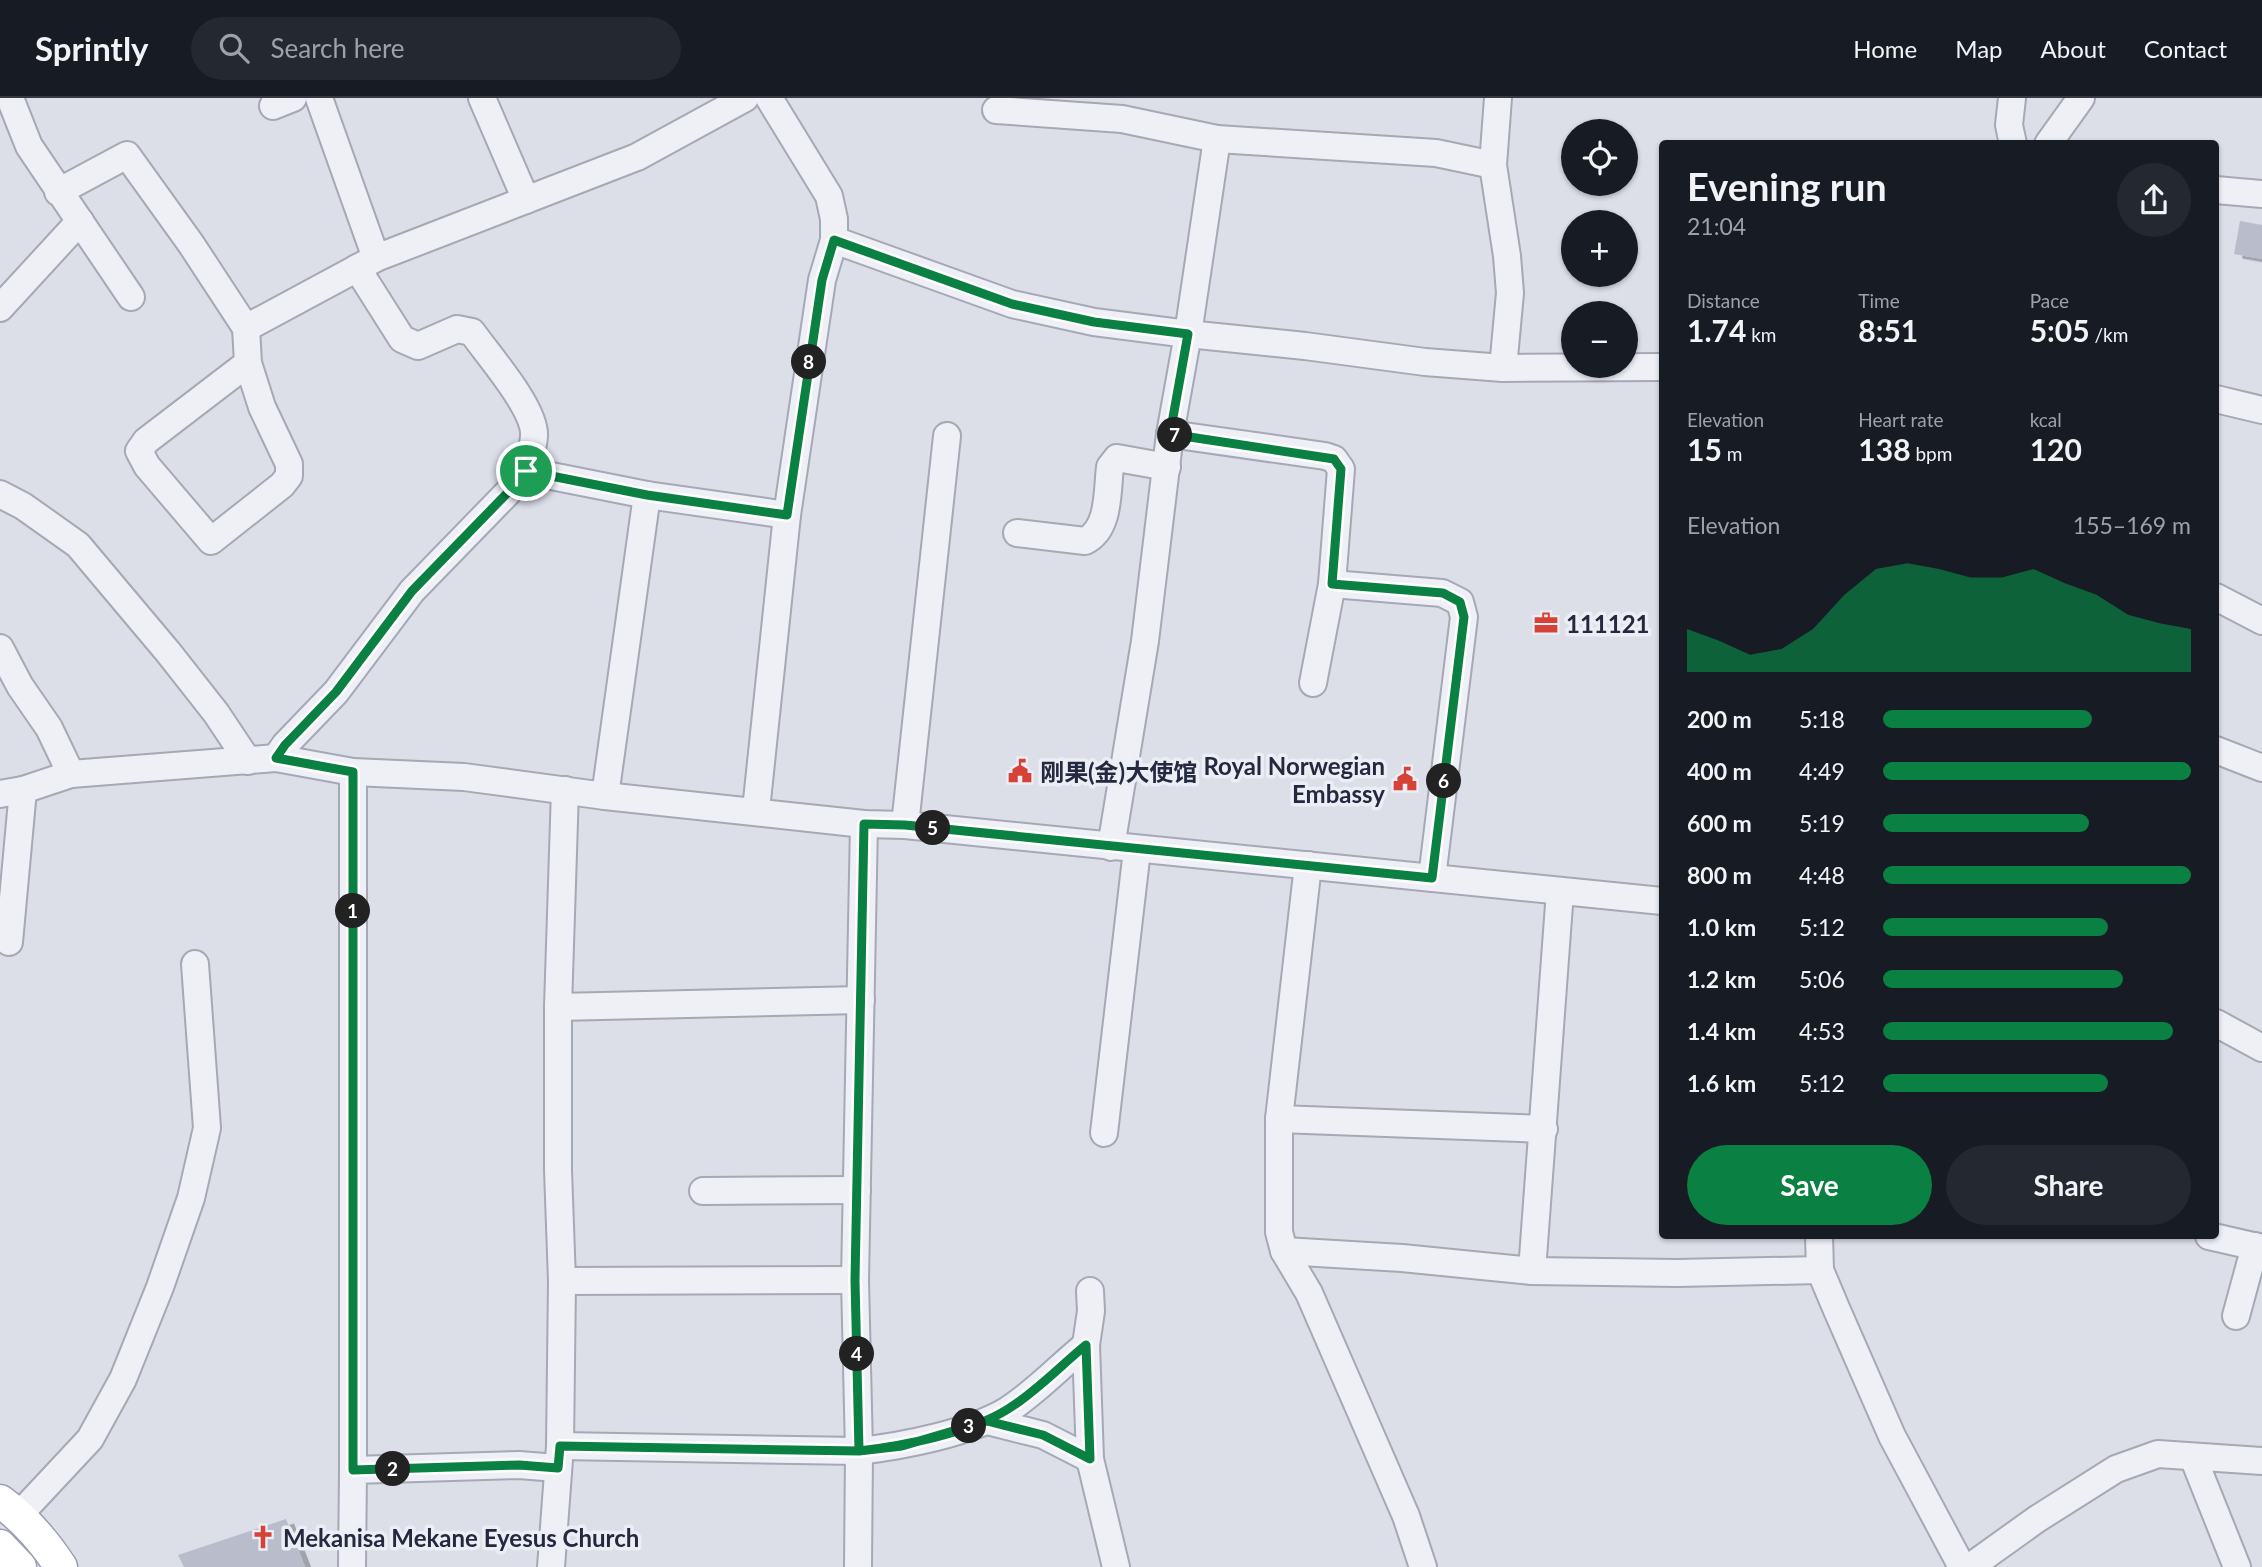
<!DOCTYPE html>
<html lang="en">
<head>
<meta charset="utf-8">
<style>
  body { margin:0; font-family:Lato,"Noto Sans SC",sans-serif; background:#242831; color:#f1f3f6; height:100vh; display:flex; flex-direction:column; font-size:26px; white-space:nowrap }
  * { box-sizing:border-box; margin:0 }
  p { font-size:23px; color:#9ea1a6 }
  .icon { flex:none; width:38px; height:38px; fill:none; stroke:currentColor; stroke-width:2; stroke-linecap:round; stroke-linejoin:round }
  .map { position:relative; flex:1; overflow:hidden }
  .side { position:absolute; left:1659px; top:42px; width:560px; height:1099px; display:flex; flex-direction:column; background:#171b24; border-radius:7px; box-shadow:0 2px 5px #0004 }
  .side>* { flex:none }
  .buttons { position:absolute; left:1561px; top:21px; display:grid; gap:14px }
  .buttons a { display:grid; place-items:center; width:77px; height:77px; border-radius:50%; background:#171b24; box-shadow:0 2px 5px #0004; font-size:35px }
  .pin { position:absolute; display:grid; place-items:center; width:60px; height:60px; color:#fff; margin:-30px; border:4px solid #fff; border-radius:50%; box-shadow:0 2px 7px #0007 }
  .km { position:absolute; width:35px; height:35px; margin:-18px; border-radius:50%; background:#222; color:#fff; font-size:19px; line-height:35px; text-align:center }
  .round { display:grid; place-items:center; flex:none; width:74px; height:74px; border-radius:37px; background:#242831 }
  .summary { display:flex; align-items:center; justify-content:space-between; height:119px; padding:0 28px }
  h1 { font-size:38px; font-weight:700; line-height:52px }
  .metrics { display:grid; grid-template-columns:repeat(3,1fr); gap:10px; height:119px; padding:7px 28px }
  .metrics div { display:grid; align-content:center }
  .metrics b { font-size:30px; font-weight:700 }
  .metrics small { font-size:19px; font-weight:400 }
  .metrics p { font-size:19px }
  .chart { height:196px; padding:14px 28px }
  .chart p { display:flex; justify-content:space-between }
  .chart svg { width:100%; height:126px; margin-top:7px; fill:#0b8043; opacity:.7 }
  .primary-button { display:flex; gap:14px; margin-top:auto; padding:14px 28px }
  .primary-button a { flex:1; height:80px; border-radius:42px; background:#0b8043; color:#fff; font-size:28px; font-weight:700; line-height:80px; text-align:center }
  .primary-button a+a { background:#242831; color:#f1f3f6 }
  ul { padding:0 28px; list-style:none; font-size:23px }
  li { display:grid; grid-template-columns:112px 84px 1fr; align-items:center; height:52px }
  li i { height:18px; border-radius:9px; background:#0b8043 }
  header { display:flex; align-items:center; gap:42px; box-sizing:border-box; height:98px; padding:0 35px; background:#171b24; border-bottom:2px solid #363941 }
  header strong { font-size:33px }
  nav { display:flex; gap:38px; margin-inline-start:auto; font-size:24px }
  .search { width:490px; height:63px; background:#242831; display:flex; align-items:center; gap:18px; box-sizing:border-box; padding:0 24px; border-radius:38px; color:#9ea1a6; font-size:26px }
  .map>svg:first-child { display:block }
</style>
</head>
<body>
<header>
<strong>Sprintly</strong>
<div class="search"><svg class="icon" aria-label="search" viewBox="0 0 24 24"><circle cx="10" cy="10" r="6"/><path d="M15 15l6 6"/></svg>Search here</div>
<nav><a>Home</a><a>Map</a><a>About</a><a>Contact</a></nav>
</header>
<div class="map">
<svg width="2262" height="1469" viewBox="0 0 2262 1469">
  <defs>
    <filter id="shadow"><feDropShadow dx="8" dy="4.5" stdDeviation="0" flood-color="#0004"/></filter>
  </defs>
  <rect width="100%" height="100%" fill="#dcdee8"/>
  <g fill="#b9bccb" filter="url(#shadow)">
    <path d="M 2240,123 L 2262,127 L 2262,161 L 2234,156 Z"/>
    <path d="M 286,1421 L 305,1469 L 184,1469 L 178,1457 Z"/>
  </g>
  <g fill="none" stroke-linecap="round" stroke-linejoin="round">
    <g stroke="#a5a8b5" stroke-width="30">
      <g id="minor">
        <path d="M 10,0 L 29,48 L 131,199"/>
        <path d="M 319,0 L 376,160"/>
        <path d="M 482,0 L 526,102"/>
        <path d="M 1498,0 L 1493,67 L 1507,158 L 1510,195 L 1503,270"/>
        <path d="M 2012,0 L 2009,27 L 2013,46"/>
        <path d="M 273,8 L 293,0"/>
        <path d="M 996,12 L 1122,21 L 1217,41 L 1436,55 L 1493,67"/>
        <path d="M 2048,46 L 2081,0"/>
        <path d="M 2216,92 L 2262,96"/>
        <path d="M 58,94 L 127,57 L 191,146 L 246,230 L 376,160 L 637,59 L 745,0"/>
        <path d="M 834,142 L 1012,206 L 1094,224 L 1188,236 L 1305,248 L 1425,264 L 1503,270 L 1662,269"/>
        <path d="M 0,210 L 80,123"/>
        <path d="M 246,230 L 248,265 L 146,343 L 139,353 L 147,368 L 211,443 L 282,387 L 289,378 L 289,366 L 262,309 L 248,265"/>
        <path d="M 2216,301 L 2262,312"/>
        <path d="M 1170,336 L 1325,358 L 1334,361 L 1341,371 L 1332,486 L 1313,585"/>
        <path d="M 526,373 L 647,397 L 787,417"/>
        <path d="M 0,396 L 23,408 L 78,447 L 168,554 L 216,615 L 248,663"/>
        <path d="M 1017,435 L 1085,443 C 1110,431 1107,393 1110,369 L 1117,360 L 1167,369"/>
        <path d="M 1332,486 L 1442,495 L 1460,504 L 1464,519 L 1432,780"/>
        <path d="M 2216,499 L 2262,523"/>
        <path d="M 0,550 L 20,588 L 49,630 L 71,676"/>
        <path d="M 2216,652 L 2262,670"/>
        <path d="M 276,660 L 285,647 L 336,594 L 412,493 L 518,384 C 526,371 533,353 534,338 C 536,311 488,257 472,234 L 457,231 L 418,248 L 402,241 L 357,170"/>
        <path d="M 0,696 L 23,692 L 71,676 L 276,660 L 353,674 L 464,679 L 605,698 L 864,726 L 905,727 L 1662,803"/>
        <path d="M 605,698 L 647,397"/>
        <path d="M 756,712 L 787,417 L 822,182 L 834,142 L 834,121 L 829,98 L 769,0"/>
        <path d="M 905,727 L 947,338"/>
        <path d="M 1111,749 L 1145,543 L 1170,336 L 1188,236 L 1217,41"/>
        <path d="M 1308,767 L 1279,1021 L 1279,1134 L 1284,1153 L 1309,1195 L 1406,1418 L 1423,1469"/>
        <path d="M 9,844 L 23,692"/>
        <path d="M 558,909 L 861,902"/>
        <path d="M 2216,925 L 2262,950"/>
        <path d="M 1279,1021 L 1544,1031"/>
        <path d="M 1104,1035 L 1137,752"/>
        <path d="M 703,1093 L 857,1092"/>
        <path d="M 1819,1138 L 1820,1172 L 1836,1210 L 1892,1338 L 1962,1469"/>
        <path d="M 2209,1138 L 2262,1150"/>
        <path d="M 1284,1153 L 1402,1160 L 1532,1173 L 1560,793"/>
        <path d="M 1532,1173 L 1677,1175 L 1820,1172"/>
        <path d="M 562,1183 L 855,1182"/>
        <path d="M 1090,1193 L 1091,1213 L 1086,1247 L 1090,1361 L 1116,1469"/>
        <path d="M 2236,1218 L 2255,1148"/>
        <path d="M 987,1323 L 1043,1337 L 1090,1361"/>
        <path d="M 560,1348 L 859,1353 C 903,1348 970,1335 1008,1312 C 1036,1294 1060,1268 1086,1247"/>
        <path d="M 2193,1359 L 2237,1469"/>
        <path d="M 353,1372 L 353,674"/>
        <path d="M 19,1417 L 90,1341 L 123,1281 L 160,1189 L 191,1100 L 207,1030 L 195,866"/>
        <path d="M 352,1469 L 353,1372 L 519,1367 L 557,1370"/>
        <path d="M 551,1469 L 560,1348 L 562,1183 L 558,1072 L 558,909 L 565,692"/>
        <path d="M 858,1469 L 859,1353 L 855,1182 L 864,726"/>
        <path d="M 1970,1469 L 2037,1421 L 2116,1371 L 2158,1356 L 2262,1363"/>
      </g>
    </g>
    <g stroke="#9b9fb4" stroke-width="35">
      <g id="major">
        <path d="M 0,1403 C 25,1421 44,1443 61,1469"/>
        <path d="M 0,1448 L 20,1469"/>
      </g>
    </g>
    <use href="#minor" stroke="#eff0f6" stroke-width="26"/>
    <use href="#major" stroke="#fff" stroke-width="32"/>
  </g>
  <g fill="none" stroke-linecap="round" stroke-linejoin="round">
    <g stroke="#fff" stroke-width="14">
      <path id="route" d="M 526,373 L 518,384 L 412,493 L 336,594 L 285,647 L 276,660 L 353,674 L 353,1372 L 519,1367 L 558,1370 L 560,1348 L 859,1353 C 903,1348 970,1335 1008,1311 C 1036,1294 1060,1268 1086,1247 L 1090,1361 L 1043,1337 L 987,1323 L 902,1348 L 859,1353 L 855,1182 L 864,726 L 905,727 L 1432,780 L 1464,519 L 1460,504 L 1443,495 L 1332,486 L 1341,371 L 1334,361 L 1170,336 L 1188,236 L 1094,224 L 1012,206 L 834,142 L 822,182 L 787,417 L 647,397 L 526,373"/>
    </g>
    <use href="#route" stroke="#0b8043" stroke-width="9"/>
  </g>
  <defs>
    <g id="office-bare" transform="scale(1.89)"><path d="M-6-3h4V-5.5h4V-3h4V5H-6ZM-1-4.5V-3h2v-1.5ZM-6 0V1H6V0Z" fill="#d74237" stroke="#eceef5" stroke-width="2.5" paint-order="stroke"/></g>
    <g id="civic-bare" transform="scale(1.89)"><path d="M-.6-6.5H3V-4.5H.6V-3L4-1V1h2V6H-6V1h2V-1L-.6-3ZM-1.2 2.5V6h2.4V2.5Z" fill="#d74237" stroke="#eceef5" stroke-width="2.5" paint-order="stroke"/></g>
    <g id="church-bare" transform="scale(1.89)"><path d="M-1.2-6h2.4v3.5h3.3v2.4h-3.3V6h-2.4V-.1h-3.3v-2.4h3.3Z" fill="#d74237" stroke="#eceef5" stroke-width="2.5" paint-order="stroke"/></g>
  </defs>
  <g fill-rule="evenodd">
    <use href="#office-bare" x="1546" y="525"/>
    <use href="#civic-bare" x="1020" y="673"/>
    <use href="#civic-bare" x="1405" y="681"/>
    <use href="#church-bare" x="263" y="1439"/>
  </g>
  <g text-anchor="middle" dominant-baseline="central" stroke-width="7" stroke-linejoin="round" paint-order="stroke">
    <g font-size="24" font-weight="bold" fill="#25293f" stroke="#eceef5" text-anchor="start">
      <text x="1566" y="525">111121</text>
      <text x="1385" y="667" text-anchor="end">Royal Norwegian<tspan x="1385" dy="28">Embassy</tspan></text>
      <text x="1040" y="673">刚果(金)大使馆</text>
      <text x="283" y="1439">Mekanisa Mekane Eyesus Church</text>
    </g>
  </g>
</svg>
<div class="buttons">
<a><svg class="icon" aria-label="locate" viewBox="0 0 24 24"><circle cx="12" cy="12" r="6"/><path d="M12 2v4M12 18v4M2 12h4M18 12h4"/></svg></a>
<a>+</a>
<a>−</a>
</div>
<div class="pin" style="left:526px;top:373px;background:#1e9e55"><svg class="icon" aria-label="arrive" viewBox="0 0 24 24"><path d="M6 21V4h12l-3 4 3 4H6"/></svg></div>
<b class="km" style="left:353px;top:813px">1</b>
<b class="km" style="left:393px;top:1371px">2</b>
<b class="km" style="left:969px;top:1328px">3</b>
<b class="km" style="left:857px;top:1256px">4</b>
<b class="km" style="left:933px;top:730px">5</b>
<b class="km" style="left:1444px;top:683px">6</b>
<b class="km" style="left:1175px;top:337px">7</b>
<b class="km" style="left:809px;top:264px">8</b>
<section class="side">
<div class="summary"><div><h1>Evening run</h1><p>21:04</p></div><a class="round"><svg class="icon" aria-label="share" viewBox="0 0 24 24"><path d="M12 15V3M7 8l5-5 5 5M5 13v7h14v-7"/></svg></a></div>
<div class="metrics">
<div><p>Distance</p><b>1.74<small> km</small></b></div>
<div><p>Time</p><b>8:51</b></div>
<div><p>Pace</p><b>5:05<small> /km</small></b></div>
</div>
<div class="metrics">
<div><p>Elevation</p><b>15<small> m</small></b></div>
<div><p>Heart rate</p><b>138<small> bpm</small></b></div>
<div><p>kcal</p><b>120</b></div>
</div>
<div class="chart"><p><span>Elevation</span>155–169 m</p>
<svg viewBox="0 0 160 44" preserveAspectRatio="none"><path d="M0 44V29L10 33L20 38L30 36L40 29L50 17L60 8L70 6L80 8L90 11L100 11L110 8L120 13L130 17L140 24L150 27L160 29V44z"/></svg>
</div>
<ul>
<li><b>200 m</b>5:18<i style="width:68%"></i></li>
<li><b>400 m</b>4:49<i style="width:100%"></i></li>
<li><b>600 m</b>5:19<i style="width:67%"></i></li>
<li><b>800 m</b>4:48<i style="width:100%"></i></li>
<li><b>1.0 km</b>5:12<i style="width:73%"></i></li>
<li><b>1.2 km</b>5:06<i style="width:78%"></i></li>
<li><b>1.4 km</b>4:53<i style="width:94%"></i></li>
<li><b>1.6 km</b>5:12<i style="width:73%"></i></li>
</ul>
<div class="primary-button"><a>Save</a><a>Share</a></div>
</section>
</div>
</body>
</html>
